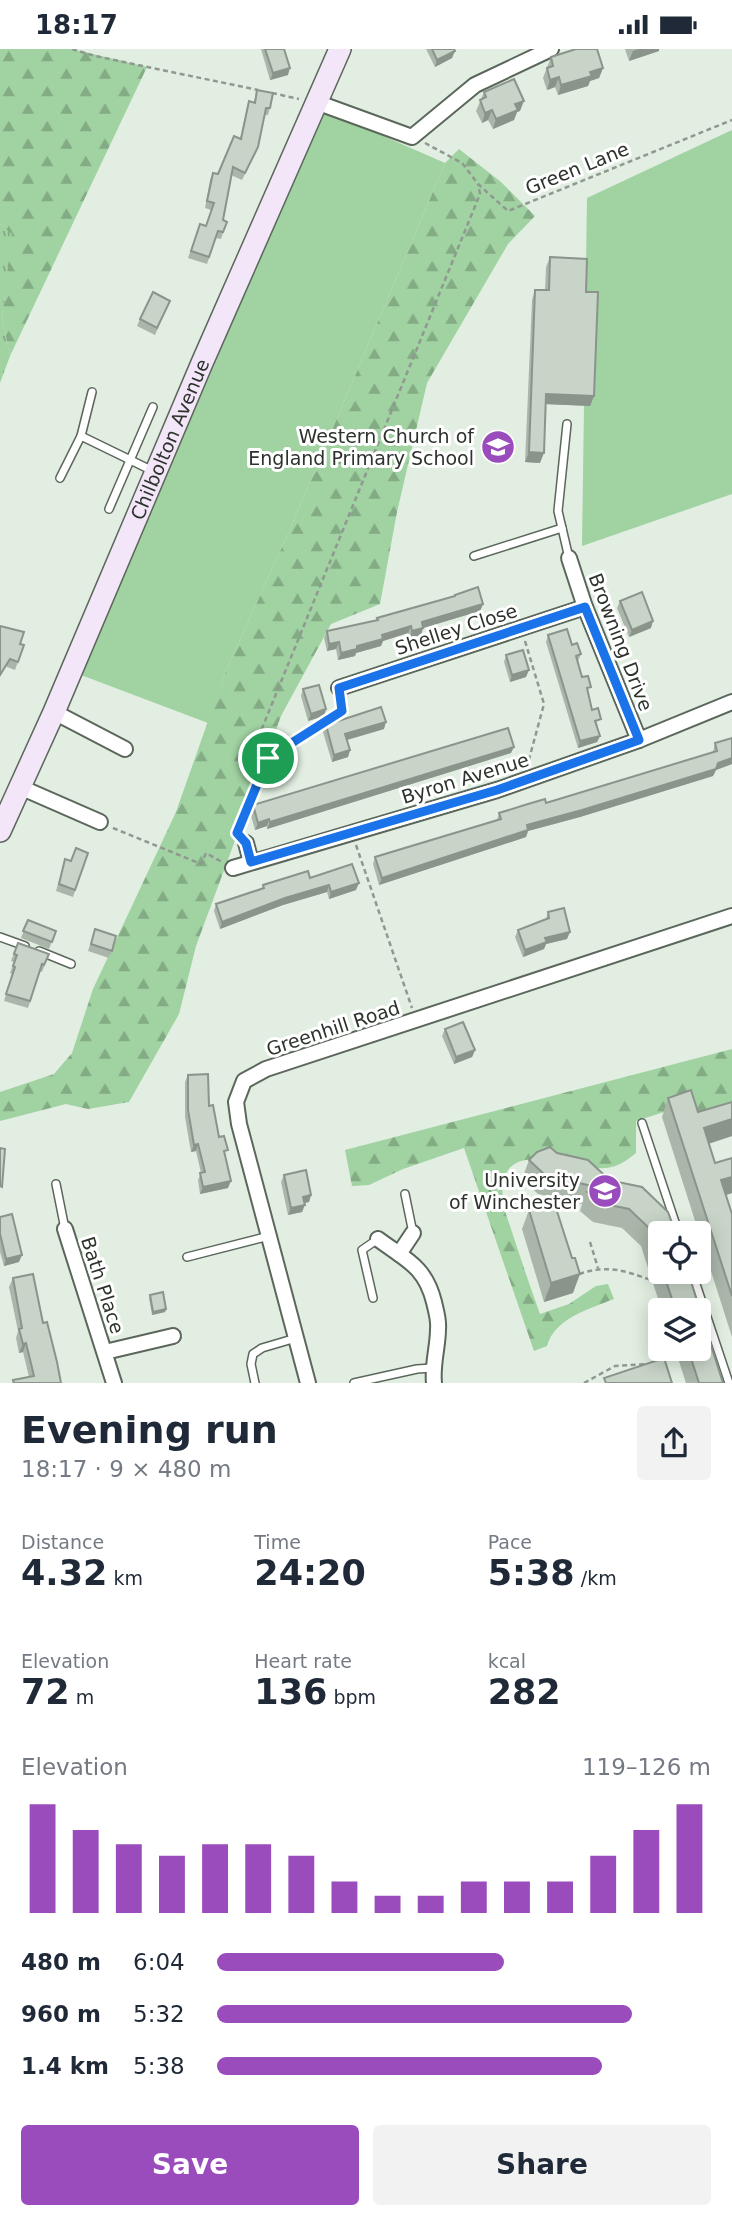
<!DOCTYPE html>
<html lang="en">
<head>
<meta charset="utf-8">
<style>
  body { margin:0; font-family:"DejaVu Sans",sans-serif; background:#f2f2f3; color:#1f2937; height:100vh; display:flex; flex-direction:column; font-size:26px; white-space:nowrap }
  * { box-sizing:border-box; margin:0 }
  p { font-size:23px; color:#747a83 }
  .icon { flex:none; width:38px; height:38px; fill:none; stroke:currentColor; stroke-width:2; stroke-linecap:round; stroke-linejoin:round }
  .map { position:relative; height:1334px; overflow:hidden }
  .panel { display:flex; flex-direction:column; background:#fff; flex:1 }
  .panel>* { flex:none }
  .tools { position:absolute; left:648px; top:1172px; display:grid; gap:14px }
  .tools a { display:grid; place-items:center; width:63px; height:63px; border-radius:7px; background:#fff; box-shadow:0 4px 18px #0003; font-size:35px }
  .pin { position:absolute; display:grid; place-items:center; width:60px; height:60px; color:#fff; margin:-30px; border:4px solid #fff; border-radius:50%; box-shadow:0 2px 7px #0007 }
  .round { display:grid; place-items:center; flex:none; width:74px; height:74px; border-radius:7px; background:#f2f2f3 }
  .summary { display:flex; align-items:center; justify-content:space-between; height:119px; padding:0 21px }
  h1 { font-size:38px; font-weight:700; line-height:52px }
  .metrics { display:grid; grid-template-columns:repeat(3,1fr); gap:10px; height:119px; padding:7px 21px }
  .metrics div { display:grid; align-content:center }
  .metrics b { font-size:35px; font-weight:700 }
  .metrics small { font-size:19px; font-weight:400 }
  .metrics p { font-size:19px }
  .chart { height:196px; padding:14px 21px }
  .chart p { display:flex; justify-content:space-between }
  .chart svg { width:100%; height:126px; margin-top:7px; stroke:#9a4bbc; stroke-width:6 }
  .button { display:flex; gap:14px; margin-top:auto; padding:14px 21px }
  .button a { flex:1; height:80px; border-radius:7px; background:#9a4bbc; color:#fff; font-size:28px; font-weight:700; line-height:80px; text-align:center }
  .button a+a { background:#f2f2f3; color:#1f2937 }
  ul { padding:0 21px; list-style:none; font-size:23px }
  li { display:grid; grid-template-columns:112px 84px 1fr; align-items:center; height:52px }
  li i { height:18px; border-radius:9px; background:#9a4bbc }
  .status { display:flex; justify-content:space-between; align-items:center; height:49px; padding:0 35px; background:#fff; direction:ltr }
  .status svg { height:19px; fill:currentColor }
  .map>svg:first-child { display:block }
</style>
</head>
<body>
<div class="status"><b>18:17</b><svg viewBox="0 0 49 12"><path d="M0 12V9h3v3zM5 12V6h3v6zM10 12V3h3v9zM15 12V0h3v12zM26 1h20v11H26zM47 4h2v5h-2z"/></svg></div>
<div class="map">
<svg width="732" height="1334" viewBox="0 0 732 1334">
  <defs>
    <pattern id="grass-tufts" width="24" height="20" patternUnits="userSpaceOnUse" patternTransform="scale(1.75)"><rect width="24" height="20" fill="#a0d2a2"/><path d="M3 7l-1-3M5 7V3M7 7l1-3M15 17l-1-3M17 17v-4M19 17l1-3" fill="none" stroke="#83ab84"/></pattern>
    <pattern id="forest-firs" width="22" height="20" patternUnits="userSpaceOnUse" patternTransform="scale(1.75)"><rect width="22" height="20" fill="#a0d2a2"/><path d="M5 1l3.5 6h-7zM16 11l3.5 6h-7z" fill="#83ab84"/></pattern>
  </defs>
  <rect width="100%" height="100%" fill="#e1eee1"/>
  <path fill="url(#grass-tufts)" d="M 0,175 L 13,185 L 2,268 L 10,307 L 0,334 Z"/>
  <g fill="url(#forest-firs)">
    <path d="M 0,0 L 72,0 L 147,18 L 10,307 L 2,268 L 12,185 L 0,175 Z"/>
    <path d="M 459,100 L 501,133 L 535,167 L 508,195 L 427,334 L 397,463 L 380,555 L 331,575 L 281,667 L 196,897 L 179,965 L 129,1053 L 88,1060 L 66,1055 L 0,1072 L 0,1043 L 54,1025 L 72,1004 L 93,940 L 176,763 L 225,624 L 290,480 L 445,114 Z"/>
    <path d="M 732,1000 L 732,1055 L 693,1067 L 689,1055 L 636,1072 L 636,1104 C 626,1112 619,1117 607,1119 C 572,1122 495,1082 503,1152 C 504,1162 509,1173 512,1183 C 521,1210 530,1238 540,1265 L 569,1255 L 596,1237 L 608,1235 L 614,1250 C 589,1260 555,1269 547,1297 L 534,1302 L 464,1099 L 403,1120 L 369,1136 L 352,1137 L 345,1101 Z"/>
  </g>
  <g fill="#a0d2a2">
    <path d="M 324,61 L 445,114 L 290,480 L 225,624 L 208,674 L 81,626 Z"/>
    <path d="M 732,81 L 732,445 L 582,497 L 587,149 Z"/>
  </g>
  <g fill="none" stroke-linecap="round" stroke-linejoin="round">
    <g stroke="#5c675c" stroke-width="10">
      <g id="lane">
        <path d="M 567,375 L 558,462 L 569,509"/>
        <path d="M 81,387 L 92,343"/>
        <path d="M 60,429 L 81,387 L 155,423"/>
        <path d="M 109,460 L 153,358"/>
        <path d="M 474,507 L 562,479"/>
        <path d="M 0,888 L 25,897"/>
        <path d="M 39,902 L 71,915"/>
        <path d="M 642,1074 L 679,1185"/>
        <path d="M 56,1135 L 65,1180"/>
        <path d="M 405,1145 L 413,1184"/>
        <path d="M 187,1208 L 269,1187"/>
        <path d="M 692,1223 L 729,1334"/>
        <path d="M 373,1249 L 362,1201 L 378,1190"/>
        <path d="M 255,1334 L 251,1315 L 253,1305 L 262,1299 L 296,1289"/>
        <path d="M 354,1334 L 417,1320 L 432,1319"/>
      </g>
    </g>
    <g stroke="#5c675c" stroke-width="18">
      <g id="street">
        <path d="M 316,53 L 412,88 L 475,36 L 551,0"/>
        <path d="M 569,509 L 585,558 L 639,691"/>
        <path d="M 339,639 L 585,558"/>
        <path d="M 54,663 L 125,700"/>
        <path d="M 20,738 L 100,773"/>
        <path d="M 246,794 L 251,813"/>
        <path d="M 233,819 L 497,741 L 639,691 L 732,653"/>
        <path d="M 65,1180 L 114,1334"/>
        <path d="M 378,1190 C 406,1211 425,1217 434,1253 C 436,1262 439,1271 438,1280 C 438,1298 432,1315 434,1334"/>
        <path d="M 399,1205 L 413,1184"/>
        <path d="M 105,1303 L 173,1287"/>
        <path d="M 308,1334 L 239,1075 L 236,1053 L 244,1032 L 266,1020 L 732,867"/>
      </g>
    </g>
    <g stroke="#5c675c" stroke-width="24">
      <g id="secondary">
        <path id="s1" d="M 0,782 L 54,663 L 202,314 L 340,0"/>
      </g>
    </g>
    <g stroke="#909990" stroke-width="2.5" stroke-dasharray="5 3.5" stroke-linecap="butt">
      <path d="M 72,0 L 95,7 L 258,41"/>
      <path d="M 272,44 L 299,50"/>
      <path d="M 425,94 L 462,114 L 478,135 L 508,162 L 732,71"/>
      <path d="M 525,592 L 544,655 L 528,714"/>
      <path d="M 268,709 L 256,694 L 480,145 L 478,135"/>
      <path d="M 113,779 L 201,815 L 206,804 L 222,813"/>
      <path d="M 238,781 L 268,709 L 342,662 L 341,653"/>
      <path d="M 356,796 L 412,959"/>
      <path d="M 590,1193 L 598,1219"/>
      <path d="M 579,1225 C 609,1215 625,1222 654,1232"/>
      <path d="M 584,1334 L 615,1317 L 646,1315"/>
    </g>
    <use href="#lane" stroke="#fff" stroke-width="7"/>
    <use href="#street" stroke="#fff" stroke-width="14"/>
    <use href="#secondary" stroke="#f2e6f8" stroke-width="21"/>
  </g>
  <g fill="#abb6ab">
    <path d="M 261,0 L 284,0 L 288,26 L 270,31 Z"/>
    <path d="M 426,0 L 454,0 L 452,9 L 435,18 Z"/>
    <path d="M 625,0 L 659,0 L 659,2 L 629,12 Z"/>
    <path d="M 551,8 L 603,19 L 599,29 L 590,32 L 588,37 L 558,46 L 555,38 L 547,41 L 543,29 Z"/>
    <path d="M 257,41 L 270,59 L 268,66 L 265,66 L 255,105 L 242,131 L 231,126 L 223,171 L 227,173 L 221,190 L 216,189 L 207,215 L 188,209 L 200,175 L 206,177 L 211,161 L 205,159 L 210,131 L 213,124 L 218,125 L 240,90 L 247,59 L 249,52 L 254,53 Z"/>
    <path d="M 484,43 L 520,62 L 517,63 L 514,71 L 493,80 L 488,71 L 482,74 L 476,62 Z"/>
    <path d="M 550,208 L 586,243 L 594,347 L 590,357 L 546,355 L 540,414 L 525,413 L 532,251 L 535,241 L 545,241 L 546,218 Z"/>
    <path d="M 170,252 L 155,286 L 137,277 L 140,270 Z"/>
    <path d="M 455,546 L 483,555 L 480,562 L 423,579 L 421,586 L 409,589 L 408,584 L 383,592 L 381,597 L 356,604 L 355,607 L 338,611 L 336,600 L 327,602 L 324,589 L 327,582 L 376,571 L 377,569 L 454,548 Z"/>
    <path d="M 620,552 L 651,579 L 629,588 L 617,559 Z"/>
    <path d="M 0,577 L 20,595 L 24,596 L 15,621 L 7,618 Z"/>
    <path d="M 548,586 L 572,596 L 581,605 L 578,612 L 577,612 L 598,677 L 597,677 L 600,687 L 597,693 L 578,699 L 546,593 Z"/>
    <path d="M 506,606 L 526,628 L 510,633 L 504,613 Z"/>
    <path d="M 303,640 L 326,660 L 324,667 L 308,672 L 301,647 Z"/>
    <path d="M 326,676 L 384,680 L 347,691 L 350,701 L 348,708 L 332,713 L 323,683 Z"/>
    <path d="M 732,689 L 732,715 L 716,721 L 713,727 L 580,768 L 528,782 L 526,788 L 379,836 L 373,815 L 375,808 L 497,771 L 499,764 L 546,754 L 713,703 L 715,694 Z"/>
    <path d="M 511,704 L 267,780 L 267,777 L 255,781 L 250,763 L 253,756 Z"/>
    <path d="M 88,804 L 73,848 L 56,842 L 65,810 L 71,812 Z"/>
    <path d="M 310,829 L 356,841 L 329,850 L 327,843 L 283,856 L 220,880 L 214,862 L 216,855 L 262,840 L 263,836 Z"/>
    <path d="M 548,863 L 567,890 L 546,895 L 544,900 L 523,908 L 515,888 L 518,881 L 546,870 Z"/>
    <path d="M 28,871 L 56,882 L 49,900 L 21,889 Z"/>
    <path d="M 95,880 L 116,887 L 109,909 L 88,902 Z"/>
    <path d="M 18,894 L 49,905 L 42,923 L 40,922 L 28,959 L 4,952 L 12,925 L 10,924 L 14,913 L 11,912 Z"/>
    <path d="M 445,980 L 475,1001 L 472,1008 L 454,1015 L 442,987 Z"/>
    <path d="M 188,1026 L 209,1057 L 226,1108 L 228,1139 L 200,1145 L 198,1131 L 201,1124 L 196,1102 L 191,1103 L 185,1068 L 185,1033 Z"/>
    <path d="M 668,1049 L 698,1063 L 732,1053 L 732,1087 L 709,1095 L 715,1114 L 732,1109 L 732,1144 L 726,1146 L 732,1165 L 732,1288 L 662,1068 Z"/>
    <path d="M 557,1104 L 588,1111 L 660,1185 L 660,1223 L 688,1223 L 723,1334 L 686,1334 L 675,1300 L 698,1300 L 698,1262 L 662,1262 L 641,1197 L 622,1179 L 593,1173 L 580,1162 L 582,1155 L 538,1145 L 522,1130 L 529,1111 Z"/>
    <path d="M 284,1126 L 311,1146 L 309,1153 L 304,1154 L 302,1163 L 288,1166 L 281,1133 Z"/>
    <path d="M 529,1161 L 573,1244 L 544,1253 L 522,1180 Z"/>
    <path d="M 0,1168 L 19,1213 L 4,1217 L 0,1203 Z"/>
    <path d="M 13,1229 L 43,1274 L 61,1334 L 12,1334 L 13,1331 L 29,1328 L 23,1303 L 19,1304 L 16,1289 L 18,1282 L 9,1238 Z"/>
    <path d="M 150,1246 L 166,1260 L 165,1263 L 152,1266 L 149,1249 Z"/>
  </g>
  <g fill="#8b948b">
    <path d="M 639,0 L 659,0 L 659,2 L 629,12 L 633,2 Z"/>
    <path d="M 455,2 L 452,9 L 435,18 L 437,11 Z"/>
    <path d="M 290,19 L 288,26 L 270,31 L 273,24 Z"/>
    <path d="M 603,19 L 599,29 L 590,32 L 588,37 L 558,46 L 561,36 L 590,23 Z"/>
    <path d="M 559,28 L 555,38 L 547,41 L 550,31 Z"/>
    <path d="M 524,52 L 520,62 L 517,63 L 514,71 L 493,80 L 496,70 L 515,55 Z"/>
    <path d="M 492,61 L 488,71 L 482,74 L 485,64 Z"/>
    <path d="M 546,345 L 594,347 L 590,357 L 543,355 Z"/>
    <path d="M 529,403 L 544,404 L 540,414 L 525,413 Z"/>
    <path d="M 483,555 L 480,562 L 423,579 L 421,586 L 409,589 L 412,582 L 422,573 Z"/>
    <path d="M 653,572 L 651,579 L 629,588 L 632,581 Z"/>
    <path d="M 411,577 L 408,584 L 383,592 L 381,597 L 356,604 L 355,607 L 338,611 L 341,604 L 382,586 Z"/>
    <path d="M 339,593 L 336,600 L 327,602 L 329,595 Z"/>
    <path d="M 529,621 L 526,628 L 510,633 L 512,626 Z"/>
    <path d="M 326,660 L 324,667 L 308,672 L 311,665 Z"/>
    <path d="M 386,673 L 384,680 L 343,692 L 345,685 Z"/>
    <path d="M 600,687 L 597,693 L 578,699 L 580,692 Z"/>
    <path d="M 514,698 L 511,704 L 267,780 L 270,773 Z"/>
    <path d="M 350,701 L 348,708 L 332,713 L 334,706 Z"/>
    <path d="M 732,709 L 732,715 L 716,721 L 713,727 L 580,768 L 528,782 L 526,788 L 379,836 L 382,829 L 527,776 Z"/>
    <path d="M 269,770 L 267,777 L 255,781 L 258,774 Z"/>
    <path d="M 359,834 L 356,841 L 329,850 L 331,843 Z"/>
    <path d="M 329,836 L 327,843 L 283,856 L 220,880 L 222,873 L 285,849 Z"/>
    <path d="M 570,883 L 567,890 L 546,895 L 544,900 L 523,908 L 525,901 L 545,889 Z"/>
    <path d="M 475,1001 L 472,1008 L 454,1015 L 456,1008 Z"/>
    <path d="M 732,1070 L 732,1087 L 697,1098 L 704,1079 Z"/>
    <path d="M 198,1095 L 196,1102 L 191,1103 L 194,1096 Z"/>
    <path d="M 732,1128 L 732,1144 L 714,1150 L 721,1131 Z"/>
    <path d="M 231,1132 L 228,1139 L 200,1145 L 203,1138 Z"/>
    <path d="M 311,1146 L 309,1153 L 300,1155 L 303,1148 Z"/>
    <path d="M 305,1156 L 302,1163 L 288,1166 L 291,1159 Z"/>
    <path d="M 22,1206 L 19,1213 L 4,1217 L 6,1210 Z"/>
    <path d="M 580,1225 L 573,1244 L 544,1253 L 551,1234 Z"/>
    <path d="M 166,1260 L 165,1263 L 152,1266 L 153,1263 Z"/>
    <path d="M 26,1294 L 23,1303 L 19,1304 L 23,1295 Z"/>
  </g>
  <g fill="#c7d4c7" stroke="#8b948b" stroke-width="2">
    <path d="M 265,0 L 284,0 L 290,19 L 273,24 Z"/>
    <path d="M 432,0 L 454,0 L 455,2 L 437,11 Z"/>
    <path d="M 576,0 L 597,0 L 603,19 L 590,23 L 592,27 L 561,36 L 559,28 L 550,31 L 547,19 L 553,17 L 551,8 Z"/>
    <path d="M 514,30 L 524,52 L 515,55 L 518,61 L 496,70 L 492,61 L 485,64 L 480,51 L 486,48 L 484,43 Z"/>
    <path d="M 257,41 L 273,44 L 270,59 L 266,59 L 258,98 L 245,124 L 233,118 L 223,171 L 227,173 L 223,183 L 218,182 L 209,208 L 191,202 L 200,175 L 206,177 L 214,154 L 207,152 L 213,124 L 218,125 L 234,87 L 241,90 L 249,52 L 255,54 Z"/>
    <path d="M 550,208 L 587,210 L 586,243 L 598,243 L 594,347 L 546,345 L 544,404 L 529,403 L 535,241 L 549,241 Z"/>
    <path d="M 153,243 L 170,252 L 157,279 L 140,270 Z"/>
    <path d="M 478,538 L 483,555 L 422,573 L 423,579 L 412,582 L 411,577 L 382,586 L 383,590 L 357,597 L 357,600 L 341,604 L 339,593 L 329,595 L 327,582 L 378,571 L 377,569 L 455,547 L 455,546 Z"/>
    <path d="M 642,543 L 653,572 L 632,581 L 620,552 Z"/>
    <path d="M 0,577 L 24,583 L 20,595 L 24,596 L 18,613 L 10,610 L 0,626 Z"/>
    <path d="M 567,580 L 572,596 L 577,594 L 581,605 L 576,607 L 582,628 L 588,627 L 591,638 L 587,639 L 592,661 L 598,659 L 601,670 L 595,672 L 600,687 L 580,692 L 548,586 Z"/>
    <path d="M 523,601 L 529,621 L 512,626 L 506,606 Z"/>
    <path d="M 319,636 L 326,660 L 311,665 L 303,640 Z"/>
    <path d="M 381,658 L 386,673 L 345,685 L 350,701 L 334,706 L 326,676 Z"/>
    <path d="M 508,679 L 514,698 L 270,773 L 269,770 L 258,774 L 253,756 Z"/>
    <path d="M 732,689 L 732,709 L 718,714 L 716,720 L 582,761 L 527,776 L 528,781 L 382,829 L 375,808 L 501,770 L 499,764 L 528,755 L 545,750 L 546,754 L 717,702 L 715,694 Z"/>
    <path d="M 76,799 L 88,804 L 75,841 L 59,835 L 65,810 L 71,812 Z"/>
    <path d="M 352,815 L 359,834 L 331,843 L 329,836 L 285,849 L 222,873 L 216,855 L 264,839 L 263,836 L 292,827 L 308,822 L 310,829 Z"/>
    <path d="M 564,859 L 570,883 L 545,889 L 547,893 L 525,901 L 518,881 L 549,869 L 548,863 Z"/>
    <path d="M 28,871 L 56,882 L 52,893 L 23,882 Z"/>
    <path d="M 95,880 L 116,887 L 112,902 L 91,895 Z"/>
    <path d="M 18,894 L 49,905 L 44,916 L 42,915 L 30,952 L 6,945 L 15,918 L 13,917 L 17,906 L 14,905 Z"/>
    <path d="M 463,973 L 475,1001 L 456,1008 L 445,980 Z"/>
    <path d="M 208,1025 L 209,1057 L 213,1056 L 219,1088 L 224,1087 L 228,1101 L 224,1102 L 231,1132 L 203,1138 L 200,1124 L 205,1123 L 198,1095 L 194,1096 L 188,1061 L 188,1026 Z"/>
    <path d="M 691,1041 L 698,1063 L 732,1053 L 732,1070 L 704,1079 L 715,1114 L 732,1109 L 732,1128 L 721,1131 L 732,1165 L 732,1247 L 668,1049 Z"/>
    <path d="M 550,1098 L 557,1104 L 588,1111 L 614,1135 L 618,1133 L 642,1138 L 668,1163 L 676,1185 L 660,1185 L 660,1213 L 648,1178 L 629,1160 L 600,1154 L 587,1143 L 600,1139 L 545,1126 L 529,1111 L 537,1103 Z"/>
    <path d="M 0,1099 L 5,1100 L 2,1138 L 0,1137 Z"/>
    <path d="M 306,1121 L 311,1146 L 303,1148 L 305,1156 L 291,1159 L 284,1126 Z"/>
    <path d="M 554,1153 L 572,1209 L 575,1209 L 580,1225 L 551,1234 L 529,1161 Z"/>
    <path d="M 12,1165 L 22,1206 L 6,1210 L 0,1185 L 0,1168 Z"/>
    <path d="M 663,1223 L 688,1223 L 723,1334 L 699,1334 L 688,1300 L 698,1300 L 698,1262 L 676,1262 Z"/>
    <path d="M 33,1225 L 43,1274 L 47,1273 L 57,1313 L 61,1334 L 14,1334 L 13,1331 L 34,1327 L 26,1294 L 23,1295 L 19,1280 L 22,1279 L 13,1229 Z"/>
    <path d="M 163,1243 L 166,1260 L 153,1263 L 150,1246 Z"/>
    <path d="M 664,1309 L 672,1334 L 606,1334 L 604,1329 Z"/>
  </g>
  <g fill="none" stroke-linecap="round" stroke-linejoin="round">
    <g stroke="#fff" stroke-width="14">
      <path id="route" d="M 585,558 L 639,691 L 497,741 L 251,813 L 246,794 L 237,784 L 268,709 L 342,662 L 339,639 Z"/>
    </g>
    <use href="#route" stroke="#1a73e8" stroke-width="9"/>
  </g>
  <defs>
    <g id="school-disc" transform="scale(1.75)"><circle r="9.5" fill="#9a4bbc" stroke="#fff"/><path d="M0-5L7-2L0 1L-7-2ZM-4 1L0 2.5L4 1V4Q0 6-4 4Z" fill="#fff"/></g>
    <g id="university-disc" transform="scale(1.75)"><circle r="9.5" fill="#9a4bbc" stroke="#fff"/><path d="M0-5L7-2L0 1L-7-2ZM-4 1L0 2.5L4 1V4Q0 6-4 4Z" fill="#fff"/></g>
  </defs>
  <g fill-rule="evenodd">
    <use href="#school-disc" x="498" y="398"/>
    <use href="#university-disc" x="605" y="1142"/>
  </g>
  <g text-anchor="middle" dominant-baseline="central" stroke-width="6" stroke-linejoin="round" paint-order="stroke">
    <g font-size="19" fill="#2d322d" stroke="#fff">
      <text transform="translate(577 119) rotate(-22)">Green Lane</text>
      <text stroke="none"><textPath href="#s1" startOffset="427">Chilbolton Avenue</textPath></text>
      <text transform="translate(456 580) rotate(-18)">Shelley Close</text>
      <text transform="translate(621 593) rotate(69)">Browning Drive</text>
      <text transform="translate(465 729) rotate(-17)">Byron Avenue</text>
      <text transform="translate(333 979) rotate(-18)">Greenhill Road</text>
      <text transform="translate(103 1236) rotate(72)">Bath Place</text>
    </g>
    <g font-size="19" fill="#2d322d" stroke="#fff" text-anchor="end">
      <text x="474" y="387">Western Church of<tspan x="474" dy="22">England Primary School</tspan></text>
      <text x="580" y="1131">University<tspan x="580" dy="22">of Winchester</tspan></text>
    </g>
  </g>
</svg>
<div class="tools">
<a><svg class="icon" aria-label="locate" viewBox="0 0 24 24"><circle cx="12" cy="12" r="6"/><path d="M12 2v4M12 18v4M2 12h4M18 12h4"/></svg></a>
<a><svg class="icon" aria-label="layers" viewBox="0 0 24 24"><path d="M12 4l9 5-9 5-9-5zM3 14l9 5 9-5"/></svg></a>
</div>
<div class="pin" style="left:268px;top:709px;background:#1e9e55"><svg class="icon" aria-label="arrive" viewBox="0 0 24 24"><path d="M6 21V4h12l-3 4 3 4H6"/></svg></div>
</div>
<section class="panel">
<div class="summary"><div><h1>Evening run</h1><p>18:17 · 9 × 480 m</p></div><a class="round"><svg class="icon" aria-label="share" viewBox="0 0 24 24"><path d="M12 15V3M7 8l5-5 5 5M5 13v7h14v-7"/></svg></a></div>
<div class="metrics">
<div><p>Distance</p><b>4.32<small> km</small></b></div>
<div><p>Time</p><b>24:20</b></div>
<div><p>Pace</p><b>5:38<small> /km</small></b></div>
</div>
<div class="metrics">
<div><p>Elevation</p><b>72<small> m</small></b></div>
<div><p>Heart rate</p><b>136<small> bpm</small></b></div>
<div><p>kcal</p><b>282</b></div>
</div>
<div class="chart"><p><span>Elevation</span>119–126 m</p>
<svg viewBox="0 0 160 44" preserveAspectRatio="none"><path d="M5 44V6M15 44V15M25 44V20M35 44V24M45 44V20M55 44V20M65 44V24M75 44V33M85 44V38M95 44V38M105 44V33M115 44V33M125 44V33M135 44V24M145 44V15M155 44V6"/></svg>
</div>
<ul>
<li><b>480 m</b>6:04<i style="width:58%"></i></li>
<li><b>960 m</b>5:32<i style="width:84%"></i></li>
<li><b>1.4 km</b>5:38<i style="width:78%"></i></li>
</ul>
<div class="button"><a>Save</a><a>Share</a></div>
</section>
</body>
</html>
